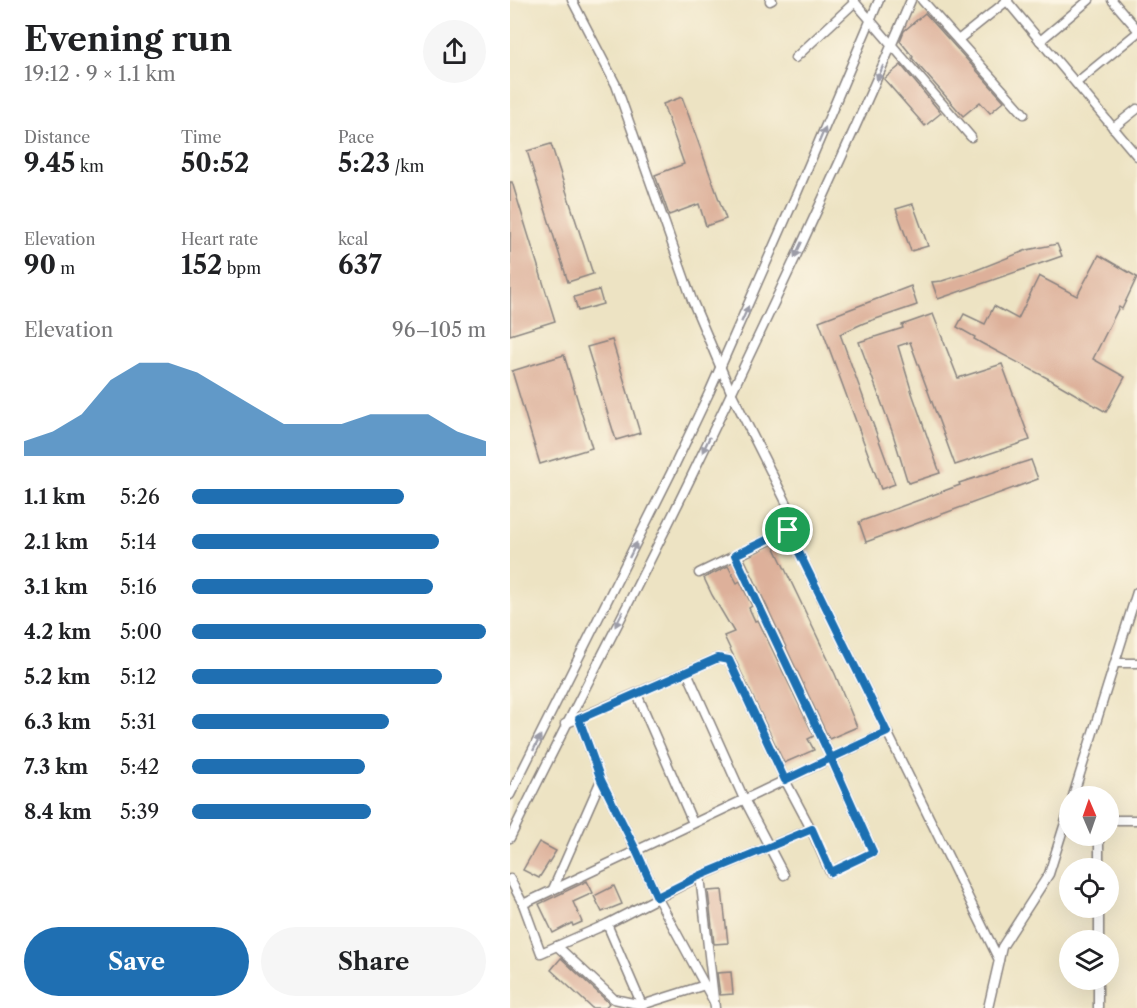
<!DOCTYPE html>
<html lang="en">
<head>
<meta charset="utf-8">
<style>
  body { margin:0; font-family:"Libre Caslon Text",serif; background:#f6f6f6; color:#202124; height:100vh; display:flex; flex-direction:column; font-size:22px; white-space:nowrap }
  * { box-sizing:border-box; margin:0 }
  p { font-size:20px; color:#757577 }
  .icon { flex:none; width:33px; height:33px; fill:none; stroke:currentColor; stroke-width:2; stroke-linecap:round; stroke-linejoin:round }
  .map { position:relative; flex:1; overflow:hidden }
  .drawer { display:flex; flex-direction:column; background:#fff; width:510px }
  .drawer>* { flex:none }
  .needle { width:39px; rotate:358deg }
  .buttons { position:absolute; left:549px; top:786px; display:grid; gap:12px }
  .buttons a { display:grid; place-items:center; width:60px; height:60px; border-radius:50%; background:#fff; box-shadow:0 6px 24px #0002; font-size:30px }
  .pin { position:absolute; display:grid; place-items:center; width:51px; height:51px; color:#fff; margin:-26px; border:3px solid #fff; border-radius:50%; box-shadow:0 2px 6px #0007 }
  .round { display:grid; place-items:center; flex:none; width:63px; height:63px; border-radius:32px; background:#f6f6f6 }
  .head { display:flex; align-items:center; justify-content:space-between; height:102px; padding:0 24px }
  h1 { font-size:33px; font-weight:700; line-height:45px }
  .figures { display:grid; grid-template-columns:repeat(3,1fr); gap:9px; height:102px; padding:6px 24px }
  .figures div { display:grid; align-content:center }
  .figures b { font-size:26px; font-weight:700 }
  .figures small { font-size:16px; font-weight:400 }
  .figures p { font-size:16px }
  .chart { height:168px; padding:12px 24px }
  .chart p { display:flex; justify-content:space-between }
  .chart svg { width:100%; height:108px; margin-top:6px; fill:#1f6fb2; opacity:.7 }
  .cta { display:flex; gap:12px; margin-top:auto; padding:12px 24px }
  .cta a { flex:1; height:69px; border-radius:36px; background:#1f6fb2; color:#fff; font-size:24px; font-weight:700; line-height:69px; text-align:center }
  .cta a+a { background:#f6f6f6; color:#202124 }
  ul { padding:0 24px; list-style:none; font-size:20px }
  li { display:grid; grid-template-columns:96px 72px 1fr; align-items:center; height:45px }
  li i { height:15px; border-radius:8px; background:#1f6fb2 }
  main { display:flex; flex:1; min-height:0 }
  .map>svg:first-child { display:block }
</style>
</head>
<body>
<main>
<section class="drawer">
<div class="head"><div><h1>Evening run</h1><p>19:12 · 9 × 1.1 km</p></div><a class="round"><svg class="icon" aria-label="share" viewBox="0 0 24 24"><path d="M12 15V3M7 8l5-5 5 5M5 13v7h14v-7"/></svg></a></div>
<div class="figures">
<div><p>Distance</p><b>9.45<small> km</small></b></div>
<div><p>Time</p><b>50:52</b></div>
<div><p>Pace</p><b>5:23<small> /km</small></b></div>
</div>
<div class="figures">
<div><p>Elevation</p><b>90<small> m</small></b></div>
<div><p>Heart rate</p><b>152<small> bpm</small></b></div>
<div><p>kcal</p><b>637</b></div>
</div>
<div class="chart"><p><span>Elevation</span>96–105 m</p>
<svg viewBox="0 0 160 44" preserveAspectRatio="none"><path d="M0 44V38L10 34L20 27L30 13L40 6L50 6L60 10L70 17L80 24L90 31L100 31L110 31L120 27L130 27L140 27L150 34L160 38V44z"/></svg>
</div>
<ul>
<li><b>1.1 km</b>5:26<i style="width:72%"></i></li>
<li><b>2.1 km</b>5:14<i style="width:84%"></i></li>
<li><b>3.1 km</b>5:16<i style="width:82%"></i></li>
<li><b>4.2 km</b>5:00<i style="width:100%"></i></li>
<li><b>5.2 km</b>5:12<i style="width:85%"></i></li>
<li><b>6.3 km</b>5:31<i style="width:67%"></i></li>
<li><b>7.3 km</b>5:42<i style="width:59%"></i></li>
<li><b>8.4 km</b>5:39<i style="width:61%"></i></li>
</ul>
<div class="cta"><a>Save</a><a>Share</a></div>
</section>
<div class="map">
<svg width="627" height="1008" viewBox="0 0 627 1008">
  <rect width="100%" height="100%" fill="#fcf5e5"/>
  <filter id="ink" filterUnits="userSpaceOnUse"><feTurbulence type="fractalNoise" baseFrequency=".0167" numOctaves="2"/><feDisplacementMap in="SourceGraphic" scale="12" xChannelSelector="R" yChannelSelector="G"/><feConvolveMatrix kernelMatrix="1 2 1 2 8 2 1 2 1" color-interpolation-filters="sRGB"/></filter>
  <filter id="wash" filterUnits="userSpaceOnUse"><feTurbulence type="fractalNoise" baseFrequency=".008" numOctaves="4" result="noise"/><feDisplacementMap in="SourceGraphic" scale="24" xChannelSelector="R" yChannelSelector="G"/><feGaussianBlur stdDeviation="1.35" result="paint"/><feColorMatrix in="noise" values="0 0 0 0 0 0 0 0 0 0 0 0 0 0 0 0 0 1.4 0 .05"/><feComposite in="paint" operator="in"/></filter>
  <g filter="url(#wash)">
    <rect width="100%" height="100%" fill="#ede3c3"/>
    <g id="blocks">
      <g fill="#ddb09a">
        <path d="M 415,13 L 494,101 L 480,113 L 470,102 L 453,116 L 402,58 L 403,57 L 390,41 L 394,31 Z"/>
        <path d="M 391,65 L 431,113 L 415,126 L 374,79 Z"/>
        <path d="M 172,97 L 216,219 L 196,226 L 189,204 L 159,215 L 145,175 L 174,164 L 153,104 Z"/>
        <path d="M 41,144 L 83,274 L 58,282 L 17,151 Z"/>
        <path d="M 0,182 L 2,182 L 10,208 L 45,321 L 0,335 Z"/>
        <path d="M 403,204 L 418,246 L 401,251 L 386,209 Z"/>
        <path d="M 547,244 L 552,256 L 428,299 L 422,282 L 432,281 L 464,271 L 517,250 Z"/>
        <path d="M 589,255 L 627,277 L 612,309 L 609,307 L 583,359 L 615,377 L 596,412 L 541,380 L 473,344 L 464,339 L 465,337 L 447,327 L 454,314 L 475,324 L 484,306 L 508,319 L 529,276 L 567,296 Z"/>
        <path d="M 401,286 L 407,305 L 354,323 L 330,334 L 385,484 L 371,489 L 309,321 Z"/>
        <path d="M 89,290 L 93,304 L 68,311 L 64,297 Z"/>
        <path d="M 423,314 L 448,378 L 492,364 L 520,440 L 445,465 L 400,342 L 388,346 L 402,393 L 430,473 L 399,483 L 398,480 L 397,480 L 382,431 L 349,342 L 393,328 L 392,325 Z"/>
        <path d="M 102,340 L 130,433 L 106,440 L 77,347 Z"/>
        <path d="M 54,355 L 82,448 L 30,464 L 2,371 Z"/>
        <path d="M 521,460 L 528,479 L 356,542 L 349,522 L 450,485 L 449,483 Z"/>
        <path d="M 263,544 L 325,674 L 347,727 L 319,739 L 234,558 Z"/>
        <path d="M 218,566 L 227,583 L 230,581 L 242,606 L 239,608 L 245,621 L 248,620 L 304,736 L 298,739 L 304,750 L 274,763 L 214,636 L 224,632 L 202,595 L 194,578 Z"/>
        <path d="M 29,842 L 46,851 L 29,878 L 13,870 Z"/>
        <path d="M 77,881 L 83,893 L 63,902 L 72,922 L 63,926 L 62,923 L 43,933 L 29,904 Z"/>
        <path d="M 104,886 L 112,904 L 92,912 L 84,896 Z"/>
        <path d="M 212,890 L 218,943 L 204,944 L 198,891 Z"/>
        <path d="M 51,958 L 99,1003 L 95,1008 L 82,1008 L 41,970 Z"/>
        <path d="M 221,972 L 223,994 L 210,995 L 207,973 Z"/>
      </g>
    </g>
  </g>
  <g filter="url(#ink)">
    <use href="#blocks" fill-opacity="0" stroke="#88827f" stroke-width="1.5"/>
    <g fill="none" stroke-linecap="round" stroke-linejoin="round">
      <g stroke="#88827f" stroke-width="11">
        <g id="minor">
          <path d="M 62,0 L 106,85 L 182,300 L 221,392 L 278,506 L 278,530 L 489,960"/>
          <path d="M 343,0 L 461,137"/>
          <path d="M 412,0 L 514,114"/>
          <path d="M 496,0 L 627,156"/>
          <path d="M 602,0 L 627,29"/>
          <path d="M 260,1 L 262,0"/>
          <path d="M 448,40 L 498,0"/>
          <path d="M 530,41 L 579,0"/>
          <path d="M 285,58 L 345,2"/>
          <path d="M 566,83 L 627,33"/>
          <path d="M 603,128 L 627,109"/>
          <path d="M 189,573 L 278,530"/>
          <path d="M 605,663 L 627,663"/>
          <path d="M 177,672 L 234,799 L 274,875"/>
          <path d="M 127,694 L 183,823"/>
          <path d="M 69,719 L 91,780 L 126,850 L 147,897 L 204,1002"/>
          <path d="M 55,724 L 208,658 L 219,660 L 275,780 L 301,829"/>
          <path d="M 0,795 L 161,473 L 199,393 L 287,193 L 369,0"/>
          <path d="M 563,796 L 627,592"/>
          <path d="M 598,820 L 627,820"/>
          <path d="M 0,838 C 60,715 125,594 184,471 C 259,315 333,159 401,0"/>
          <path d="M 589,868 L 589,836"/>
          <path d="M 190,876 L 205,1008"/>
          <path d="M 0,879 L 13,904 L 377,732"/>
          <path d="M 43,889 L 91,780"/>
          <path d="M 13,904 L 31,953 L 97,924 L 190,876 L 301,829 L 320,872 L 363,852 L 321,758 L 225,555"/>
          <path d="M 97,924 L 132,1005"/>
          <path d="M 589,940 L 589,908"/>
          <path d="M 47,946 L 104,999 L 132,1005 L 195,985"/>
          <path d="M 478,1008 L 492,947 L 539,874 L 560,807"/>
          <path d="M 588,1008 L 588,980"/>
        </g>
      </g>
      <use href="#minor" stroke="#fff" stroke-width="8"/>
    </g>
    <defs><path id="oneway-solid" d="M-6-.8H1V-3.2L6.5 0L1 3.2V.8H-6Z" transform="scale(1.5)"/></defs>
    <g fill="#9c9ca7">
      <use href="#oneway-solid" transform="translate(370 73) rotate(113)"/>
      <use href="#oneway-solid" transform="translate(312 135) rotate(-67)"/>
      <use href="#oneway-solid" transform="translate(288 250) rotate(115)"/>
      <use href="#oneway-solid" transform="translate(235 314) rotate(-66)"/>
      <use href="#oneway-solid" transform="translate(196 445) rotate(115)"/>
      <use href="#oneway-solid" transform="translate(123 550) rotate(-64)"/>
      <use href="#oneway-solid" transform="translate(109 619) rotate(117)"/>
      <use href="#oneway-solid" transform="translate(27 743) rotate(-64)"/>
    </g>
  </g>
  <g fill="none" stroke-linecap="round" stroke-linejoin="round" filter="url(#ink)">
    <g stroke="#fff" stroke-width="12">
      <path id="route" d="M 278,530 L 225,555 L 321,758 L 275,780 L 219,660 L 208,658 L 69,719 L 91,780 L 126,850 L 147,897 L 189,876 L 302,829 L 321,872 L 363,852 L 321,758 L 377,732 L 278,530"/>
    </g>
    <use href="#route" stroke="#1f6fb2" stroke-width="8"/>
  </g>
</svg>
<div class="buttons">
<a><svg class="needle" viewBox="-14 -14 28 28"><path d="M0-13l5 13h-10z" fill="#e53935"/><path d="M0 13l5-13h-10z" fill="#757577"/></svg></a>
<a><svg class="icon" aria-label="locate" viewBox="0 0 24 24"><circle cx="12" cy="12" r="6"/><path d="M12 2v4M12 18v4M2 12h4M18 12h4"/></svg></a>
<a><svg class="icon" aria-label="layers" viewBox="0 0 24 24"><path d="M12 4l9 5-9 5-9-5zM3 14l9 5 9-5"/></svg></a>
</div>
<div class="pin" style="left:278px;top:530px;background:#1e9e55"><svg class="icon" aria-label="arrive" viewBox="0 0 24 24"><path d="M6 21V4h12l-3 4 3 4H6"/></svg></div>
</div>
</main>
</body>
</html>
